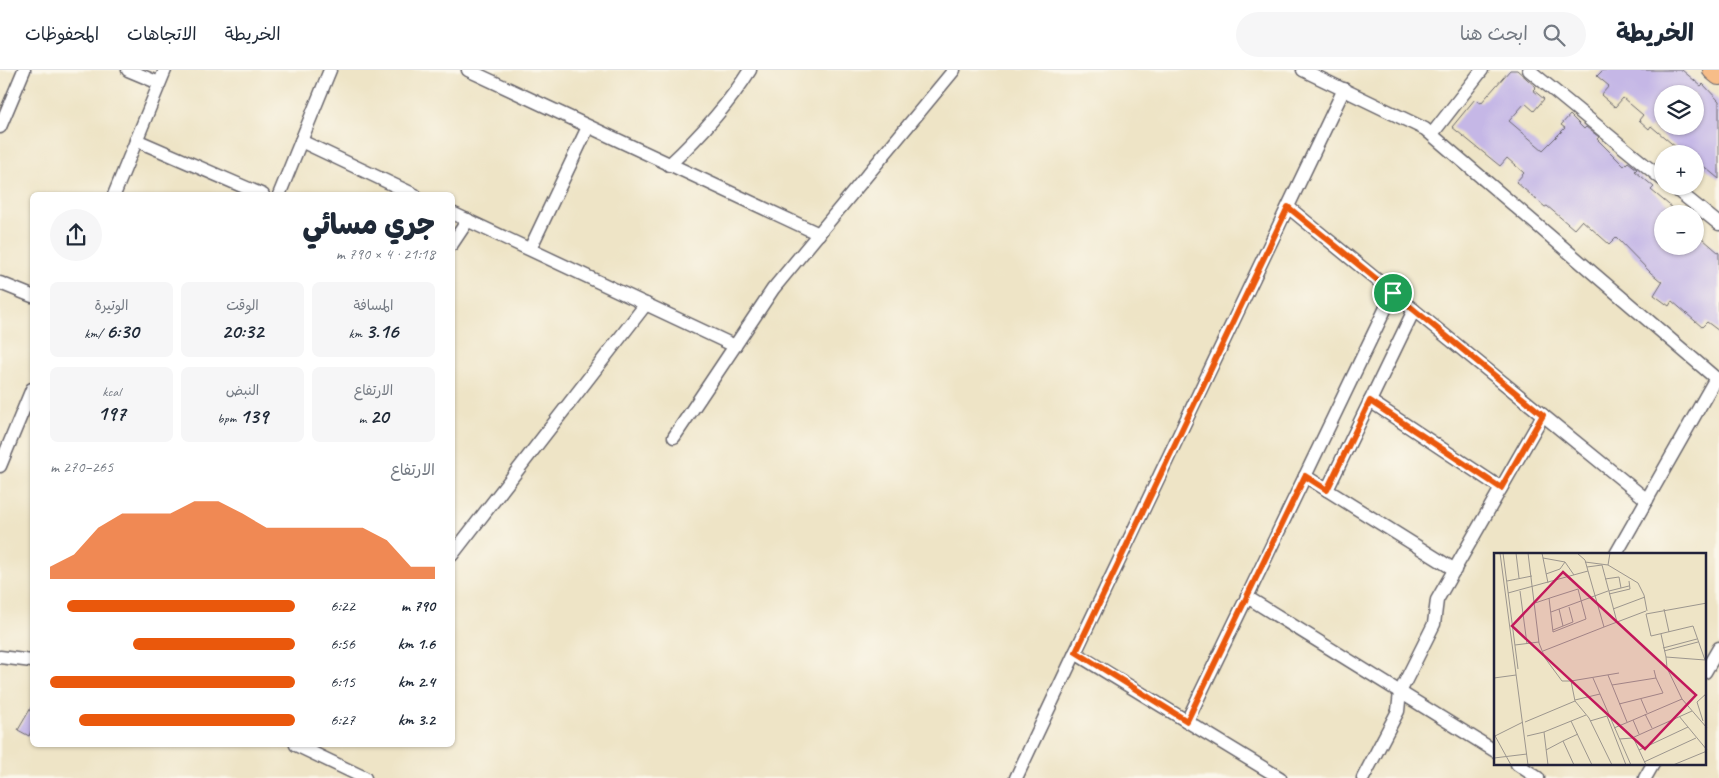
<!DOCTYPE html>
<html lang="ar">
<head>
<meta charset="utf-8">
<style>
  body { margin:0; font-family:Caveat,"Playpen Sans Arabic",sans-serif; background:#f6f6f7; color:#1f2937; direction:rtl; height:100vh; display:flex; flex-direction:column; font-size:19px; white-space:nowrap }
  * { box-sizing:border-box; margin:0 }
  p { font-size:16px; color:#747a83 }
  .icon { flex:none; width:28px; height:28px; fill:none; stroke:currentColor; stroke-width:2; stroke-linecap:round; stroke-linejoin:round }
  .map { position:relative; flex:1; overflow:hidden; direction:ltr }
  .details { position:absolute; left:30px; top:122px; width:425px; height:555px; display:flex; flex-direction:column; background:#fff; border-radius:8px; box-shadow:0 1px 4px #0004; direction:rtl }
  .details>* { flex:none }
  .controls { position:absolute; left:1654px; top:15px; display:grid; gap:10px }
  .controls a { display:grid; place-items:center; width:50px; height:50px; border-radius:50%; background:#fff; box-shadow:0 1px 4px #0004; font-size:25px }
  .pin { position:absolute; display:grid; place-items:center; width:42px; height:42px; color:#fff; margin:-21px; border:2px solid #fff; border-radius:50%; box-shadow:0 1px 5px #0007 }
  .round { display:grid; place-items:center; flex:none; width:52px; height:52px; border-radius:26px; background:#f6f6f7 }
  .head { display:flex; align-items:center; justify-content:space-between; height:85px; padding:0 20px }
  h1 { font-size:28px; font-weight:800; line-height:38px }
  .metrics { display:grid; grid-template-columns:repeat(3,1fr); gap:8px; height:85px; padding:5px 20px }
  .metrics div { display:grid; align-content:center; border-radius:8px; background:#f6f6f7; text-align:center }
  .metrics b { font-size:21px; font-weight:800 }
  .metrics small { font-size:14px; font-weight:400 }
  .metrics p { font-size:14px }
  .chart { height:140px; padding:10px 20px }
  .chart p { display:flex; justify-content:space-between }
  .chart svg { width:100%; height:90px; margin-top:5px; fill:#ea580c; opacity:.7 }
  ul { padding:0 20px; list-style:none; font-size:16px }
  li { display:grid; grid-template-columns:80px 60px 1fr; align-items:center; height:38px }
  li i { height:12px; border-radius:6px; background:#ea580c }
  header { display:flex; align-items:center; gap:30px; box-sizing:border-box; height:70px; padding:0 25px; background:#fff; border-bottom:1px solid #e0e1e3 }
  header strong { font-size:24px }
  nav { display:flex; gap:28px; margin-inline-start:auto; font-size:18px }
  .search { width:350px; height:45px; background:#f6f6f7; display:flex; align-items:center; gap:12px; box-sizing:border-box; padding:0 18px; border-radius:28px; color:#747a83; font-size:19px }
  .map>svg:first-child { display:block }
</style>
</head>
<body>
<header>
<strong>الخريطة</strong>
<div class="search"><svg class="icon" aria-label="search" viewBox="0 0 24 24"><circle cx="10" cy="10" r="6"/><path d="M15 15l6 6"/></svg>ابحث هنا</div>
<nav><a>الخريطة</a><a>الاتجاهات</a><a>المحفوظات</a></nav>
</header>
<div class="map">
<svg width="1719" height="708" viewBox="0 0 1719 708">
  <rect width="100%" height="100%" fill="#fbf7ec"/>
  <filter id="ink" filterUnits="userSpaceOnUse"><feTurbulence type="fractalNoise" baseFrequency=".02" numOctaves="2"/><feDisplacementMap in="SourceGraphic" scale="10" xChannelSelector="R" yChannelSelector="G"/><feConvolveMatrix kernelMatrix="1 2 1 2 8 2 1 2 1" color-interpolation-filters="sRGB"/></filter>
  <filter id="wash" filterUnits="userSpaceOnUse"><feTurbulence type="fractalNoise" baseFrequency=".0096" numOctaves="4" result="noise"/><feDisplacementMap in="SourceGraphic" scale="20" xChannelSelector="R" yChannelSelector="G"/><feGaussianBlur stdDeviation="1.12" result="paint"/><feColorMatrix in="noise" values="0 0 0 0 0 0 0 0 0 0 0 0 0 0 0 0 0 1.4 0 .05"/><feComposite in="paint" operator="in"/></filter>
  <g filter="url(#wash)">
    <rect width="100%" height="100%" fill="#eee4c6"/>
    <g id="blocks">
      <g fill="#c5b7e6" fill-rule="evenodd">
        <path d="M 1510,0 L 1517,0 L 1536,17 L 1533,20 L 1544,29 L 1534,41 L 1525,33 L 1509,51 L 1543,80 L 1565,58 L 1561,55 L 1570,45 L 1584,59 L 1586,57 L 1599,67 L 1597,69 L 1624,96 L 1628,92 L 1637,99 L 1635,101 L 1654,117 L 1651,120 L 1680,144 L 1662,144 L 1662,176 L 1695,176 L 1695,162 L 1719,183 L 1719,261 L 1707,252 L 1702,257 L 1672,231 L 1669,236 L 1654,225 L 1662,212 L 1651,203 L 1616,167 L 1609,174 L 1582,150 L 1574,159 L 1547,136 L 1545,137 L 1516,112 L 1524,103 L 1507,88 L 1500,96 L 1452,57 L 1475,29 L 1481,33 Z"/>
        <path d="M 1603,0 L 1682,0 L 1701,16 L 1703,14 L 1719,31 L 1719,109 L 1695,89 L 1695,84 L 1684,84 L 1651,56 L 1649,59 L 1639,50 L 1643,45 L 1623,28 L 1615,37 L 1601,25 L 1609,16 L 1597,6 ZM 1662,24 L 1695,24 L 1695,56 L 1662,56 Z"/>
        <path d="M 32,636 L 32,659 L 29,666 L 18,660 Z"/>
      </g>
    </g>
  </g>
  <g filter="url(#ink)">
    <use href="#blocks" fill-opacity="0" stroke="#69666c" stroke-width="1"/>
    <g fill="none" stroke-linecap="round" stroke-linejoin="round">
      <g stroke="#69666c" stroke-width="15">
        <g id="minor">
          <path d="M 128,0 L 159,13"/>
          <path d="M 468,0 L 819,164"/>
          <path d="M 1303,0 L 1425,59 L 1719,311"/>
          <path d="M 1529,0 L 1662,109"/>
          <path d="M 0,57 L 24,0"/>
          <path d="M 1432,64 L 1482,0"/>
          <path d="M 136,70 L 263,125"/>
          <path d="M 301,71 L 415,125"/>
          <path d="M 669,95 C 699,67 728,35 750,0"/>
          <path d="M 1672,116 L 1719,154"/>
          <path d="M 114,125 L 165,0"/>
          <path d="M 279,125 L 330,0"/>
          <path d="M 1288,137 L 1393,223"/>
          <path d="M 452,143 L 735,276"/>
          <path d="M 452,174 L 468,150"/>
          <path d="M 530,179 L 588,57"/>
          <path d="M 0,213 L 32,226"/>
          <path d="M 1414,240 L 1327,420 L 1455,500"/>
          <path d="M 1370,331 L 1501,418"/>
          <path d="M 674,367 L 773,219 L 954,0"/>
          <path d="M 0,396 L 32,319"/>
          <path d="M 1305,406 L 1327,420"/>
          <path d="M 1616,484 L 1716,308"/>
          <path d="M 452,485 L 646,234"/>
          <path d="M 1075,583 L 1344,19"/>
          <path d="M 0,587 L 32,591"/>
          <path d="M 1705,602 L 1719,578"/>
          <path d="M 1187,651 L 1247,527"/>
          <path d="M 296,675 L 365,708"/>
          <path d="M 1495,681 L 1247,527 L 1393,223 L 1647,430"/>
          <path d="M 1517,694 L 1538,708"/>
          <path d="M 1016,708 L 1075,583 L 1280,708"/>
          <path d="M 1363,708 L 1398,641 L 1400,622 L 1434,554 L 1437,530 L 1543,345"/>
          <path d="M 1645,708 L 1653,694"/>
        </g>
      </g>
      <g stroke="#69666c" stroke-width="22">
        <path id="primary" d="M 1713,0 L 1719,5"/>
      </g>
      <use href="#minor" stroke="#fff" stroke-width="12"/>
      <use href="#primary" stroke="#f7bd88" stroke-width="20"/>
    </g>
  </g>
  <g fill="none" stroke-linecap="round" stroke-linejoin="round" filter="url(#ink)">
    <g stroke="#fff" stroke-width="10">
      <path id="route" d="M 1288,137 L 1543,345 L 1501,418 L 1370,331 L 1327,420 L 1305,406 L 1187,651 L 1076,582 Z"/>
    </g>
    <use href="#route" stroke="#ea580c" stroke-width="6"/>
  </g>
  <g transform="translate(1494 483)">
    <rect width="212" height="212" fill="#eee4c6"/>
    <path fill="none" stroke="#9c968e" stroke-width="1" d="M 6,0 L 34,212M 9,0 L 24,116M 22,0 L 25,25M 34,0 L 45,90 L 51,105 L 68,128 L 77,128 L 81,148 L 95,165 L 118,212M 48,0 L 54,30M 116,0 L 114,12 L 144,30 L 150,42 L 153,58M 49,5 L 71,9 L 80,22M 91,9 L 114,12M 93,14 L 108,12 L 123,69M 94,18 L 110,74 L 152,58M 52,21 L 66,16 L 71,9M 111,26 L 125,24 L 127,35M 13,28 L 38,23M 26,38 L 33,91M 115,38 L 135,33M 14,40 L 94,18 L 91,7 L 83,0M 115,41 L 136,36 L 135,28M 41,50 L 59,44 L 84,36 L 92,66 L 59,79 L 55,45M 65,56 L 69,73M 119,56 L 151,44M 170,56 L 175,79M 57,59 L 114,38M 59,77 L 79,69 L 75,54M 167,81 L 172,104 L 211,107 L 199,73 L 157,83 L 152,61 L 213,50M 21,92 L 45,89M 169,95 L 203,86M 49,98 L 110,74M 170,98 L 204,89M 172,104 L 173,115 L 188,146M 114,122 L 133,169M 0,125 L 22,122M 99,125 L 137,212M 77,128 L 125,120M 118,132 L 162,125 L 160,117M 147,146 L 153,160M 81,147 L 106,141M 125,151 L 169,140 L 162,125M 151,161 L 158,175M 139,167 L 188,146 L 213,175M 77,168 L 98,212M 96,168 L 113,163 L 132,212M 209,168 L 203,149 L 213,140M 31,169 L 81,148M 194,174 L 213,197M 120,175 L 139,167 L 145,181M 0,181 L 17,212M 1,183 L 29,169M 33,183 L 50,179M 139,184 L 152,212M 126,186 L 138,185 L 198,158M 69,188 L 84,181M 52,197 L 69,188 L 80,212M 145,197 L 194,174 L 185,163M 0,205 L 33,201M 150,209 L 202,185M 54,212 L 50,179 L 92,162M 179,212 L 213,198"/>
    <path fill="#c2185b" fill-opacity="0.15" stroke="#c2185b" stroke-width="2.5" d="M 69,19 L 202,142 L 151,196 L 18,73 Z"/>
    <rect width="212" height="212" fill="none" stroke="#22223b" stroke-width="2.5"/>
  </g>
</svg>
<div class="controls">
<a><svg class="icon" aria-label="layers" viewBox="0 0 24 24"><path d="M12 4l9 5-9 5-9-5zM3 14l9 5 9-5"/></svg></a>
<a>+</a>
<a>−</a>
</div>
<div class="pin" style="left:1393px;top:223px;background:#1e9e55"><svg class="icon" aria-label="arrive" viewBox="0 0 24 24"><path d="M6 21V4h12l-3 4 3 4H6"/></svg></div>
<section class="details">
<div class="head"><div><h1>جري مسائي</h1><p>21:18 · 4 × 790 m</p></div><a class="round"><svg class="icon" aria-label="share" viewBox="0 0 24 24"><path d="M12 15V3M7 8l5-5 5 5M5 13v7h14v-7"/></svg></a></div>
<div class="metrics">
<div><p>المسافة</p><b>3.16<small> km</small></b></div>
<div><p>الوقت</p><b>20:32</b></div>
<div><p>الوتيرة</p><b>6:30<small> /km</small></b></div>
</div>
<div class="metrics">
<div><p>الارتفاع</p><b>20<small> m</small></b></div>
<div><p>النبض</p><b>139<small> bpm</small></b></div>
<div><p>kcal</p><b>197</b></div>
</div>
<div class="chart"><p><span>الارتفاع</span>265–270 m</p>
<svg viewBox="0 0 160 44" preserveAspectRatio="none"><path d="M0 44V38L10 32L20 19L30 12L40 12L50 12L60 6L70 6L80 12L90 19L100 19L110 19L120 19L130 19L140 25L150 38L160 38V44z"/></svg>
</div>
<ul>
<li><b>790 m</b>6:22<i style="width:93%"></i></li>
<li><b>1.6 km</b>6:56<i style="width:66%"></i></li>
<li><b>2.4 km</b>6:15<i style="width:100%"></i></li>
<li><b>3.2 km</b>6:27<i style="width:88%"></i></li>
</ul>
</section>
</div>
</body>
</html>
